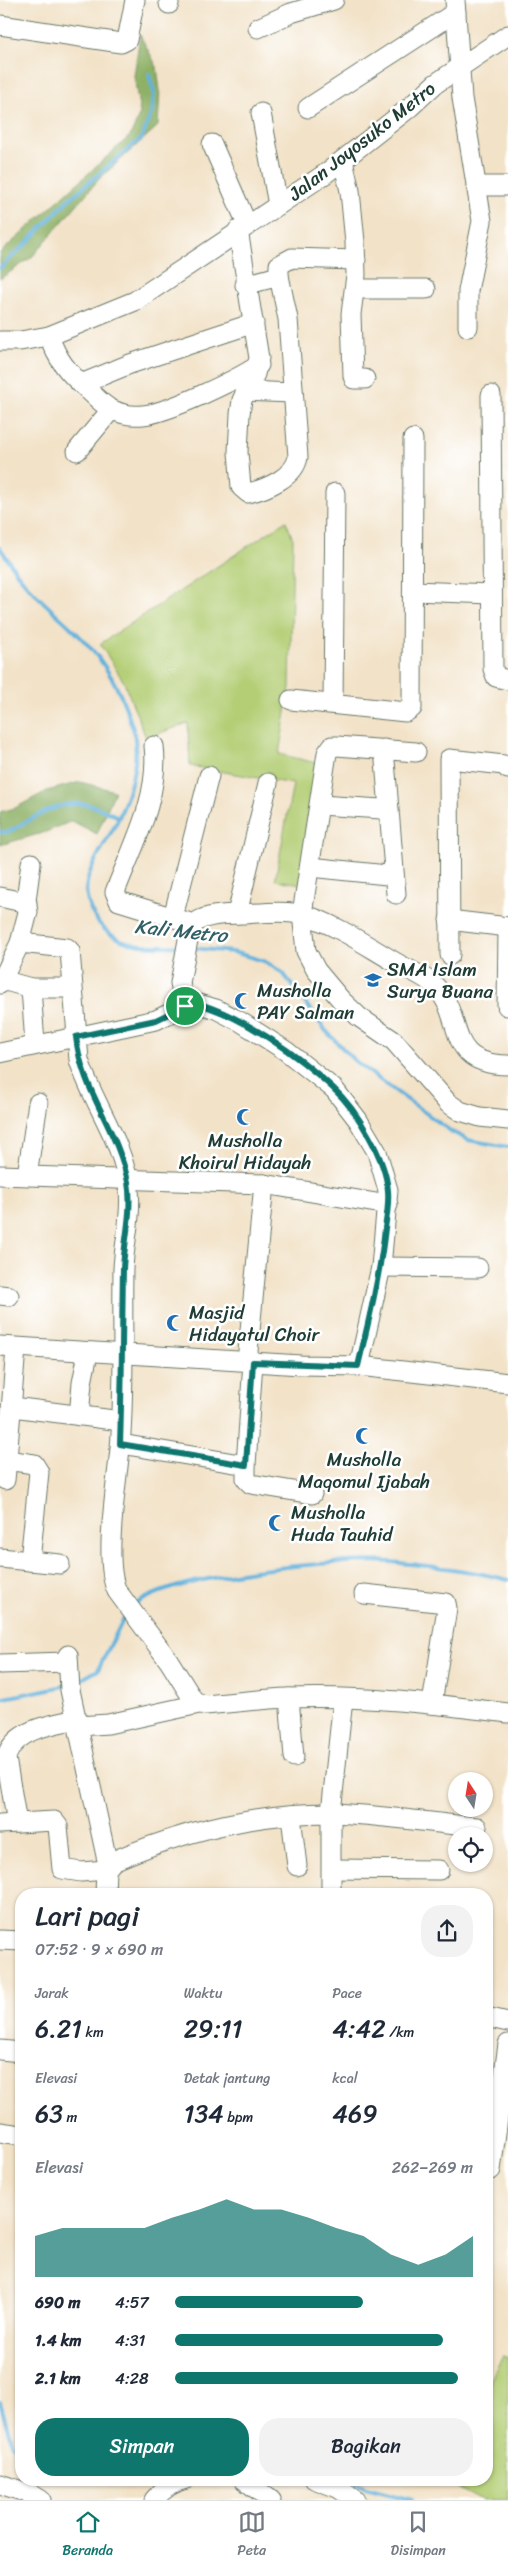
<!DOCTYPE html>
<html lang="id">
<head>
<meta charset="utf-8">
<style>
  body { margin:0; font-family:Sriracha,sans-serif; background:#f2f2f3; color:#1f2937; height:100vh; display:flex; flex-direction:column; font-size:19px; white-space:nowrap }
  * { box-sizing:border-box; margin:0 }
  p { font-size:16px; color:#747a83 }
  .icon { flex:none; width:28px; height:28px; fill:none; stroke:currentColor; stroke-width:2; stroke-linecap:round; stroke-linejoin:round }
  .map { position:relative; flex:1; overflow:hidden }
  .drawer { position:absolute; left:15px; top:1888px; width:478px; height:598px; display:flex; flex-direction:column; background:#fff; border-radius:20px; box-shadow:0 1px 4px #0004 }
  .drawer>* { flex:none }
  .needle { width:32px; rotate:348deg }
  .buttons { position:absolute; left:448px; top:1772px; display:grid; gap:10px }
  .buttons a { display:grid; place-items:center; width:45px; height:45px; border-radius:50%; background:#fff; box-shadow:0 1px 4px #0004; font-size:25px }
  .pin { position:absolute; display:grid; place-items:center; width:42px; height:42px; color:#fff; margin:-21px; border:2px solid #fff; border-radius:50%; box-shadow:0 1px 5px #0007 }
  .round { display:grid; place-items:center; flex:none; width:52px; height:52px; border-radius:20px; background:#f2f2f3 }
  .headline { display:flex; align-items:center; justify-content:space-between; height:85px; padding:0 20px }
  h1 { font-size:28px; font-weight:600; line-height:38px }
  .stats { display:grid; grid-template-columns:repeat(3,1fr); gap:8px; height:85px; padding:5px 20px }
  .stats div { display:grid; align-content:center }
  .stats b { font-size:25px; font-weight:600 }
  .stats small { font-size:14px; font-weight:400 }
  .stats p { font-size:14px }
  .chart { height:140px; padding:10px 20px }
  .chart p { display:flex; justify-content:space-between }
  .chart svg { width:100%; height:90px; margin-top:5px; fill:#0f766e; opacity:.7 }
  .button { display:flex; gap:10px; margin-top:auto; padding:10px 20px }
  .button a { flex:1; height:58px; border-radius:20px; background:#0f766e; color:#fff; font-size:20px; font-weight:600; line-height:58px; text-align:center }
  .button a+a { background:#f2f2f3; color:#1f2937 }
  ul { padding:0 20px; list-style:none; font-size:16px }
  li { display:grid; grid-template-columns:80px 60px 1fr; align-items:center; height:38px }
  li i { height:12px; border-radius:6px; background:#0f766e }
  .tab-bar { display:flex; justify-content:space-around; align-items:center; height:70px; border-top:1px solid #e0e1e3; background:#fff; font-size:14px; color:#747a83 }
  .tab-bar a { display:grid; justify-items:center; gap:2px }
  .tab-bar .current { color:#0f766e }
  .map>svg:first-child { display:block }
</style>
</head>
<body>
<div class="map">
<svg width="508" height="2500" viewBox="0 0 508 2500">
  <rect width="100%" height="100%" fill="#fff"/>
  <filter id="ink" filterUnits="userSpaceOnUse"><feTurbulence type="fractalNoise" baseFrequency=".02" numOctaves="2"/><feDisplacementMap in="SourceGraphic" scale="10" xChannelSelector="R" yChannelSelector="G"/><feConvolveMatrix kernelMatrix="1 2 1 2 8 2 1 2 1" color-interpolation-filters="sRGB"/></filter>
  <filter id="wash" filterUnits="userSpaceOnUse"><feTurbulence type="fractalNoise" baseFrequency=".0096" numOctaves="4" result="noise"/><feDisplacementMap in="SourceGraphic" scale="20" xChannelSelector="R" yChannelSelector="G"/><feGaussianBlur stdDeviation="1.12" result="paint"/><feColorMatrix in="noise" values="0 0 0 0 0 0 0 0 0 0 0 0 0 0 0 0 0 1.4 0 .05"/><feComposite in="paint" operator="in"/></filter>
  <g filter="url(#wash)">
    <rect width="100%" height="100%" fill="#f2e2c7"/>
    <g fill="#b3ce74" stroke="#698654">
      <path d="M 286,521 L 293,539 L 290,688 L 279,754 L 320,764 L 302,884 L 275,880 L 293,784 L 190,766 L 188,723 L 146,738 L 124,682 L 100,644 Z"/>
      <path d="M 504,2356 L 508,2358 L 508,2500 L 483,2500 L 443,2479 L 486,2479 L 486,2388 Z"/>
    </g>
    <g fill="#8eb166" stroke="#56774d">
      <path d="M 140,35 L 157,67 L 160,91 L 158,126 L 99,179 L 32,257 L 0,279 L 0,253 L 131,135 L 140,113 L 134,76 Z"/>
      <path d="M 80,782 L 115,791 L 97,834 L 72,821 L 46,832 L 0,845 L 0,812 L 15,808 L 47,791 Z"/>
    </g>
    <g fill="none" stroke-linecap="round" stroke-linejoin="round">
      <g stroke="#63b2dd" stroke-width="4">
        <path d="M 0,268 L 26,244 L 67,201 L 142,138 L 152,111 L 154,93 L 149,74"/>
        <path d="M 0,548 C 8,559 15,572 24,582 C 49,611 84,634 105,667 C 117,685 127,709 133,729 C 141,756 130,792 119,817 C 110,838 94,857 88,878 C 81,903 98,930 121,940 C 140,948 160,945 180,947"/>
        <path d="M 0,832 L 8,832 C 33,819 60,798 89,805 C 99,807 109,813 119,817"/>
        <path d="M 192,948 L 233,952 L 264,961 L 283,973 L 326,1031 L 355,1061 L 380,1080 L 452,1132 L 468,1140 L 508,1147"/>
        <path d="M 134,1606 C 171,1574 341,1558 391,1562 C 429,1566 471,1570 508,1580"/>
        <path d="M 75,1683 L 98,1670 L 126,1614"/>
        <path d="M 0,1699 L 64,1686"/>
        <path d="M 0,2402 L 12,2444 L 21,2454"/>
        <path d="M 120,2479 L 133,2479"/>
        <path d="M 346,2479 L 366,2488 L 412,2500"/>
      </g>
    </g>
  </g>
  <g filter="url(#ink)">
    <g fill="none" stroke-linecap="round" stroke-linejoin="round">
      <g stroke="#697767" stroke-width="21">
        <g id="minor">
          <path d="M 455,0 L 462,98 L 482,221 L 468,291 L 468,327"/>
          <path d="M 169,4 L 169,0"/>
          <path d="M 0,25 L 121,43 L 127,40 L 135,0"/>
          <path d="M 258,28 L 291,13 L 334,0"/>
          <path d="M 308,108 L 456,12"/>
          <path d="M 261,113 L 278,205"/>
          <path d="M 212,144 L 247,224"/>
          <path d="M 343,161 L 350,191 L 355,242 L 356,275 L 351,314 L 353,376 L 354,379 L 365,379"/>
          <path d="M 476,186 L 508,186"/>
          <path d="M 238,230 L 259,358 L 255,374 L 242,400 L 240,414 L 238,452 L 241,487 L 248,493 C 266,489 295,477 298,457 L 288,319 L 279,276 L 245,285"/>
          <path d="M 279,276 L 279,265 L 292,258 L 356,260"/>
          <path d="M 355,289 L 426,289"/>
          <path d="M 49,336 C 57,359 68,373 86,388 C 94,395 103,406 113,410 C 121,414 133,416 143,415 C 168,413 236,380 259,365"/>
          <path d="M 0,341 L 20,341 L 49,336 L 135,301 L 325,174 L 409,108 L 435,84 L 508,35"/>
          <path d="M 81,384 L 130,364 L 254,323"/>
          <path d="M 245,391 L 292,393"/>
          <path d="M 491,395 L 493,669 L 496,677 L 508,680"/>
          <path d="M 77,451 L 111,410"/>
          <path d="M 413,591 L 492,594"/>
          <path d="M 291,700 L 406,712 L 412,708 L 413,439"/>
          <path d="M 333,704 L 335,493"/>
          <path d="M 154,746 C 160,797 133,845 115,892 L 119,901 L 194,924"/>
          <path d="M 384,749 L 396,894"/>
          <path d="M 416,752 L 337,746 L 332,746 L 327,753 L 302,914 L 306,951 L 316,970 L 342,1001 L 359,1017 L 394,1041 L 448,1103 L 460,1111 L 480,1117 L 508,1120"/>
          <path d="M 320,805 L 381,809"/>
          <path d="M 310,867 L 387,875"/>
          <path d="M 0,897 L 27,903"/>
          <path d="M 237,914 L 268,783"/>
          <path d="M 173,917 L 209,776"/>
          <path d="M 449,920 L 508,927"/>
          <path d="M 20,943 L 28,912 L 26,900 L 31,863"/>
          <path d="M 450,955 L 449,759 L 504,765 L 508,769"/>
          <path d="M 2,980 L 31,988 L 72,988"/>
          <path d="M 0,984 L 20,943 L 67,948 L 70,951 L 79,1060 C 93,1104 124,1142 129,1190 C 132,1216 124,1243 123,1269 C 122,1329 125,1389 120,1448 C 117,1483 103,1561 117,1591 L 169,1661 L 194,1701 L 205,1705 C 232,1703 260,1699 288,1698 C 361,1695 436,1704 508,1713"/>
          <path d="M 31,988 L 35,1044"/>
          <path d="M 185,1006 L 180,983 L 190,929 C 197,914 229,914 243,914 C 262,913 285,910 304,915 C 336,924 367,946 395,962 C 407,969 422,975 432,983 C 468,1016 441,1064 508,1065"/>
          <path d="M 507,1006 L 508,930"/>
          <path d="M 0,1053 L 156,1020 L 185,1006 L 199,1004 L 216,1009 L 241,1022 L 286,1051 L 334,1089 L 358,1120 L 377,1152 L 388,1190 L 381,1267 L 359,1366"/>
          <path d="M 0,1175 L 264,1184 L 388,1205"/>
          <path d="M 27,1175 L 38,1103"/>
          <path d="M 381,1267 L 478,1268"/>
          <path d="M 0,1295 L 9,1296"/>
          <path d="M 0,1346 L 301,1365 L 359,1366 L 508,1383"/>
          <path d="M 16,1348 L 7,1460 L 34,1464 L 39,1472 L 30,1561"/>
          <path d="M 247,1362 L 264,1184"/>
          <path d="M 13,1407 L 121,1421"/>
          <path d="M 79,1416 L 82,1383 L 88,1353"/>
          <path d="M 121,1444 L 246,1465 L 246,1479 L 251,1484 L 312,1494"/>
          <path d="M 246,1465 L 253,1362"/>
          <path d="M 5,1480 L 7,1460"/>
          <path d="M 0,1558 L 60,1564"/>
          <path d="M 364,1594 L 446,1603 L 447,1608 L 432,1704"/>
          <path d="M 68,1655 L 70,1690 L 108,1865"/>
          <path d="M 0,1664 L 68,1662"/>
          <path d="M 289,1698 L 294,1757"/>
          <path d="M 79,1726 L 108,1724 L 199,1704"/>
          <path d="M 291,1816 L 297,1866"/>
          <path d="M 17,1823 L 6,1758 C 14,1729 52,1724 78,1719"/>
          <path d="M 0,1824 L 54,1821 L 58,1826 L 62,1869 L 81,1872 L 106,1870"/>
          <path d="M 332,1869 L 439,1870"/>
          <path d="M 105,1894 L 106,1870 L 113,1861 C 181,1832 256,1813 330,1813 C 377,1814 429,1823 477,1827"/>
          <path d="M 331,1894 L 331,1813 L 343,1699"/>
          <path d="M 0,1940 L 21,1941"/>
          <path d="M 486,2017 L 508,2022"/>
          <path d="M 0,2050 L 21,2052"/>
          <path d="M 0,2132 L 21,2135"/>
          <path d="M 491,2170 L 508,2044"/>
          <path d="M 243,2479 L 271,2500"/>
          <path d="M 314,2479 L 338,2488 L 355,2500"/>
          <path d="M 0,2484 L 31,2494 L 41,2500"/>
          <path d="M 154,2500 C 163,2489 172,2482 186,2479"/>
        </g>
      </g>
      <use href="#minor" stroke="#fff" stroke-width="19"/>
    </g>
  </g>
  <g fill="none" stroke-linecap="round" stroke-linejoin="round" filter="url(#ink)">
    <g stroke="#fff" stroke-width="10">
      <path id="route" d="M 199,1004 C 244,1017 299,1056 333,1088 C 357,1110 386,1159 388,1191 C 389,1203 387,1216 385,1228 C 380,1275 369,1320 358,1366 L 253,1362 L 246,1465 L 120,1444 C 122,1386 122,1328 123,1269 C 124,1241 133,1210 128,1182 C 117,1127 82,1092 76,1037 L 156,1020 L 185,1006 Z"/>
    </g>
    <use href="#route" stroke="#0f766e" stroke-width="6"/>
  </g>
  <defs>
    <g id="school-bare" transform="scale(1.35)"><path d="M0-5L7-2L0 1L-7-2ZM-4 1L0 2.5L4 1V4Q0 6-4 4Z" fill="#1f6fb2" stroke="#fff" stroke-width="2.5" paint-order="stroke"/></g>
    <g id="mosque-bare" transform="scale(1.35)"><path d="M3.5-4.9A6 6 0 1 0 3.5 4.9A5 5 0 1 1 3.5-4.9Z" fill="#1f6fb2" stroke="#fff" stroke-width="2.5" paint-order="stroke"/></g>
  </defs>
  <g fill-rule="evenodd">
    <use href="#school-bare" x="373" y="980"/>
    <use href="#mosque-bare" x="243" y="1001"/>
    <use href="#mosque-bare" x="245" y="1117"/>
    <use href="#mosque-bare" x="175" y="1323"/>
    <use href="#mosque-bare" x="364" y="1436"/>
    <use href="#mosque-bare" x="277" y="1523"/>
  </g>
  <g text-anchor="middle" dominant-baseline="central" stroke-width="5" stroke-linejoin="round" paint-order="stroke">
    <g font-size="19" fill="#1f3d34" stroke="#fff">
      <text transform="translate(362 141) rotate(-38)">Jalan Joyosuko Metro</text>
    </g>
    <g font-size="19" fill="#1f3d34" stroke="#fff" text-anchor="start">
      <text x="387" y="969">SMA Islam<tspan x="387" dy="22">Surya Buana</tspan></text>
      <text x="257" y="990">Musholla<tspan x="257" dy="22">PAY Salman</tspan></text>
      <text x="245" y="1140" text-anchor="middle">Musholla<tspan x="245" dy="22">Khoirul Hidayah</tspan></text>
      <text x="189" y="1312">Masjid<tspan x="189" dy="22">Hidayatul Choir</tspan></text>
      <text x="364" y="1459" text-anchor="middle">Musholla<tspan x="364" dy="22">Maqomul Ijabah</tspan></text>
      <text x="291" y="1512">Musholla<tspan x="291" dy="22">Huda Tauhid</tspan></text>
    </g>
    <g font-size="20" font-style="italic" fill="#336067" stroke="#fff">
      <text transform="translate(181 931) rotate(6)">Kali Metro</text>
    </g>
  </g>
</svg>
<div class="buttons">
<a><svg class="needle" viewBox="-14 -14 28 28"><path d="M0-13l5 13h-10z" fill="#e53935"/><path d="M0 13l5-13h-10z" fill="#747a83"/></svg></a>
<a><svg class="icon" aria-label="locate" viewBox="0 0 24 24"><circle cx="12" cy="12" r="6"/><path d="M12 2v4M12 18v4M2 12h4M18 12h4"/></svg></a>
</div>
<div class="pin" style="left:185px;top:1006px;background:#1e9e55"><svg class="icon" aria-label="arrive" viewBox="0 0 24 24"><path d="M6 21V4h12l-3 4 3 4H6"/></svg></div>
<section class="drawer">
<div class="headline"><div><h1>Lari pagi</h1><p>07:52 · 9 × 690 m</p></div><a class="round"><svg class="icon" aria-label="share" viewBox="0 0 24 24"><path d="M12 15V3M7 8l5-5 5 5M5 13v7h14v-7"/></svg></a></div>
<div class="stats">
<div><p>Jarak</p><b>6.21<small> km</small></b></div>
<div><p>Waktu</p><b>29:11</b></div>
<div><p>Pace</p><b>4:42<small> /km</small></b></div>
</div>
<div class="stats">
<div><p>Elevasi</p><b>63<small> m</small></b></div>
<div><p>Detak jantung</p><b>134<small> bpm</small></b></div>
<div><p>kcal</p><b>469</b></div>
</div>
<div class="chart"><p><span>Elevasi</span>262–269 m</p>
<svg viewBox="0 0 160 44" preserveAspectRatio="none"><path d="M0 44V24L10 20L20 20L30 20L40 20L50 15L60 11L70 6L80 11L90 11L100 15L110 20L120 24L130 33L140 38L150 33L160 24V44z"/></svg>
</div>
<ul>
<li><b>690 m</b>4:57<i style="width:63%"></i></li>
<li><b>1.4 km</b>4:31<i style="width:90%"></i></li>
<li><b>2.1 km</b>4:28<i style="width:95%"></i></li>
</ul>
<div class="button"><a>Simpan</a><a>Bagikan</a></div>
</section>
</div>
<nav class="tab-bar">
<a class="current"><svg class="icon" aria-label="home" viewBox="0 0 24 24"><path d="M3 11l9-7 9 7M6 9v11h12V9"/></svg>Beranda</a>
<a><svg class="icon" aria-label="map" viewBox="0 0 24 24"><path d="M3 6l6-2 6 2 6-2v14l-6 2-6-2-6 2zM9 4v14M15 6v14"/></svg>Peta</a>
<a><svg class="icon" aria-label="saved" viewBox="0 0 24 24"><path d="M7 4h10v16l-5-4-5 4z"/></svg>Disimpan</a>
</nav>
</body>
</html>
